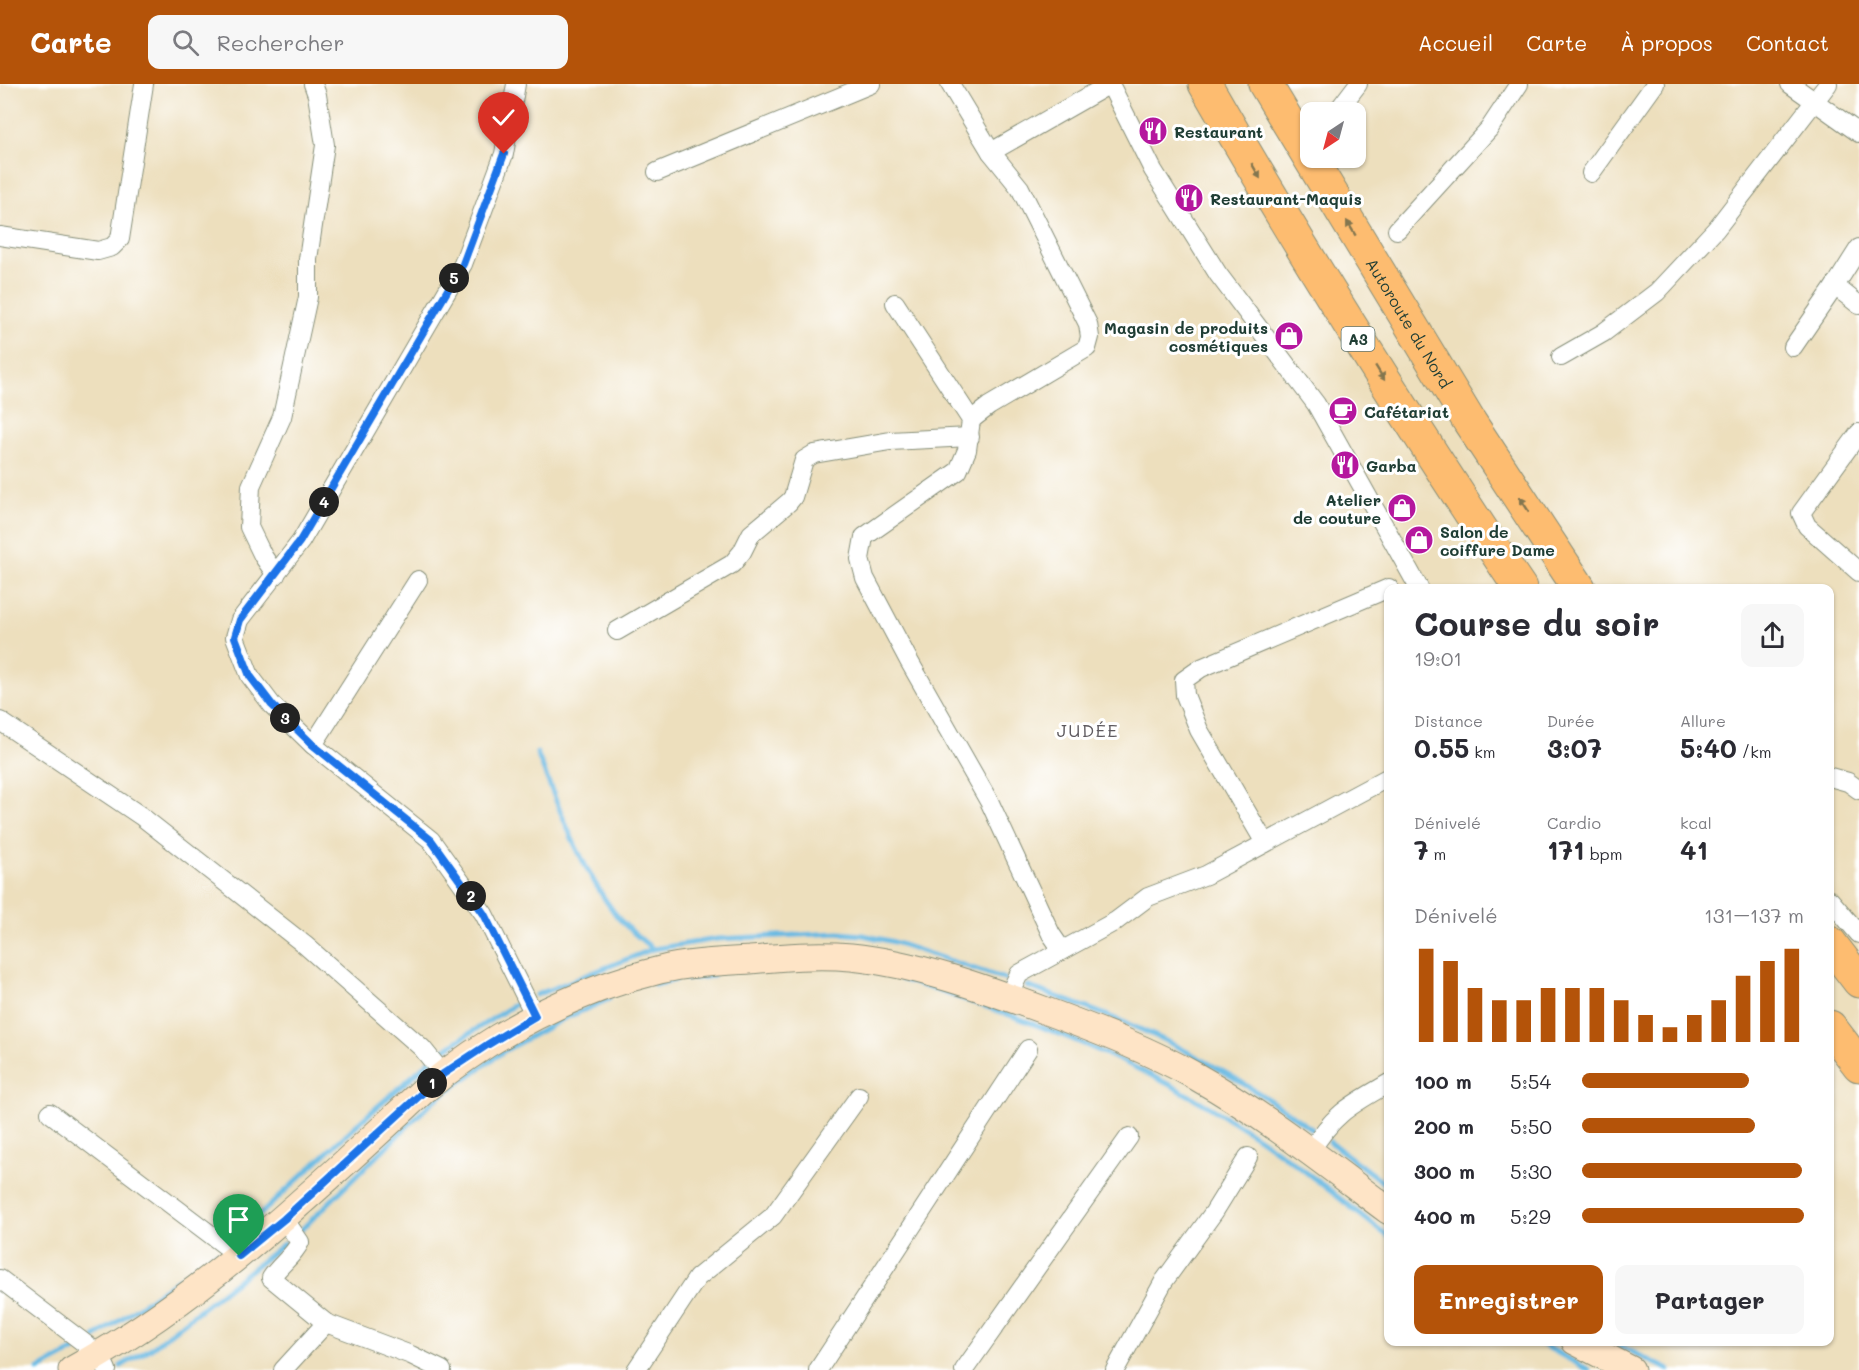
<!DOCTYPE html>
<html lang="fr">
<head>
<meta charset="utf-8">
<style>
  body { margin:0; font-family:Mali,sans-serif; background:#f7f7f7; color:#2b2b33; height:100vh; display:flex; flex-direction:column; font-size:22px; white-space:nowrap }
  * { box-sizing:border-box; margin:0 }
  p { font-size:20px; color:#7c7c81 }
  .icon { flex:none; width:33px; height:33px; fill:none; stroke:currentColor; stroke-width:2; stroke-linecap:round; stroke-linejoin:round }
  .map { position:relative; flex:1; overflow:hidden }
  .drawer { position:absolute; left:1384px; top:500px; width:450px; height:762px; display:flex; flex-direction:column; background:#fff; border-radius:12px; box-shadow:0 2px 4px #0004 }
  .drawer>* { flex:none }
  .needle { width:39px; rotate:216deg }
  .tools { position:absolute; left:1300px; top:18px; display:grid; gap:12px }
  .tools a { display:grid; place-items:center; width:66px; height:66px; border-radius:12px; background:#fff; box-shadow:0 2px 4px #0004; font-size:30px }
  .pin { position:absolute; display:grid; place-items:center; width:51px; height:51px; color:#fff; margin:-62px -26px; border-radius:50% 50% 50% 0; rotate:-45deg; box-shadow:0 0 6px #0007 }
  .pin .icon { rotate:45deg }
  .km { position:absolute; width:30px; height:30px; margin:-15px; border-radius:50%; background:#222; color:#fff; font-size:16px; line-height:30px; text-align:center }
  .round { display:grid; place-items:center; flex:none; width:63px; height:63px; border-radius:12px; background:#f7f7f7 }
  .headline { display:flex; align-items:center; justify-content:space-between; height:102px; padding:0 30px }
  h1 { font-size:33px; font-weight:700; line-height:45px }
  .stats { display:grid; grid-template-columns:repeat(3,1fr); gap:9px; height:102px; padding:6px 30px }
  .stats div { display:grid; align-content:center }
  .stats b { font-size:26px; font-weight:700 }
  .stats small { font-size:16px; font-weight:400 }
  .stats p { font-size:16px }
  .chart { height:168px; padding:12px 30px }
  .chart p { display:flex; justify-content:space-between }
  .chart svg { width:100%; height:108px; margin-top:6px; stroke:#b45309; stroke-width:6 }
  .button { display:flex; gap:12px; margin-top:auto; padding:12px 30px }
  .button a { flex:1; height:69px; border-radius:12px; background:#b45309; color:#fff; font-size:24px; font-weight:700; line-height:69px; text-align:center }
  .button a+a { background:#f7f7f7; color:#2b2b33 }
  ul { padding:0 30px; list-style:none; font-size:20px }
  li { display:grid; grid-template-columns:96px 72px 1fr; align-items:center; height:45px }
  li i { height:15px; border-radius:8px; background:#b45309 }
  header { display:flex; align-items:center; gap:36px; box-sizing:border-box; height:84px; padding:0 30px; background:#b45309; color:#fff }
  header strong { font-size:28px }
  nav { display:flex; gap:33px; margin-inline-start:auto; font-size:21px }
  .search { width:420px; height:54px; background:#f7f7f7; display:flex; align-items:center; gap:15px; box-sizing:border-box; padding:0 21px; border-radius:12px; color:#7c7c81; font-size:22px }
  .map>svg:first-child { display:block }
</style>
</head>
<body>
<header>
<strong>Carte</strong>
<div class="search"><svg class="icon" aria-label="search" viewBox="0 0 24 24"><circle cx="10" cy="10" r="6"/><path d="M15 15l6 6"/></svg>Rechercher</div>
<nav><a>Accueil</a><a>Carte</a><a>À propos</a><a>Contact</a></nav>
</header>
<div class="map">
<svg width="1859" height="1286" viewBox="0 0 1859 1286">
  <rect width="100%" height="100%" fill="#fff"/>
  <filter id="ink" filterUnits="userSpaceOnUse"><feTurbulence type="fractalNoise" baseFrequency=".0167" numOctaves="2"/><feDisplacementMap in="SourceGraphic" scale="12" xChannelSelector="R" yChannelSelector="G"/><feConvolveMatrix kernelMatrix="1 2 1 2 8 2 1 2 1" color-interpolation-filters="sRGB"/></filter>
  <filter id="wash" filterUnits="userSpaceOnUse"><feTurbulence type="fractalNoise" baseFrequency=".008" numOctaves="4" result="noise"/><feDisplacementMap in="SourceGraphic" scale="24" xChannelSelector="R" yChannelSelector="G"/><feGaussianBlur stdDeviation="1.35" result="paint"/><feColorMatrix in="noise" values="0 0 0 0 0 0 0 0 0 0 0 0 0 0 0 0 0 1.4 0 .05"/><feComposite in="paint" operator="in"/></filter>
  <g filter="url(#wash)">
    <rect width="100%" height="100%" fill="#eddfbd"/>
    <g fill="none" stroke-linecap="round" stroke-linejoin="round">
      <g stroke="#68b9e3" stroke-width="5">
        <path d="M 537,669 C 559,724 580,783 616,831 C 626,844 640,854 653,865"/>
        <path d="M 687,895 L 713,892"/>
        <path d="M 901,895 C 1023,932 1144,978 1251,1049 C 1299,1080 1343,1118 1389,1153"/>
        <path d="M 655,901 L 675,896"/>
        <path d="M 1027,902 C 1077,920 1129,938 1176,962 C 1224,986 1270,1015 1313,1046"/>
        <path d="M 536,911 L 653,865 L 717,855 L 839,849 L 863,851 L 894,858 L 1005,895"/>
        <path d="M 1330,1058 L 1389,1103"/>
        <path d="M 301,1146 L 431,1019 L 504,967 L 561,936 L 609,915"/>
        <path d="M 236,1153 L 352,1045 L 439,969 L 517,919"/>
        <path d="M 95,1253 L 216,1169"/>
        <path d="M 1536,1257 L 1589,1286"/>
        <path d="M 1610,1257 L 1669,1286"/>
        <path d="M 121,1282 L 150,1265 L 285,1159"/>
        <path d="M 38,1286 L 75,1266"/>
      </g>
    </g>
  </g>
  <g filter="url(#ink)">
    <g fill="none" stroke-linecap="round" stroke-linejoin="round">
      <g stroke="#868e78" stroke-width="20">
        <g id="street">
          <path d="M 516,0 L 504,70 L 463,180 L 301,457 L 240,536 L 235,553 L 250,592 L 272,621 L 313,661 L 431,756 L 484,830 L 535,932"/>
          <path d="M 950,0 L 991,68 L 1020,104 L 1088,240 L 1090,253 L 1087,264 L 989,322 L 971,336"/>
          <path d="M 1110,0 L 1153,86 L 1218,190 L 1316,320 L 1419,504"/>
          <path d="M 1790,0 L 1859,49"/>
          <path d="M 1339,25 L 1358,0"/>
          <path d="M 991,68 L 1110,0"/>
          <path d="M 657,88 L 871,0"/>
          <path d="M 1591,89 L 1655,0"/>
          <path d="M 1397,146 L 1489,45 L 1519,0"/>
          <path d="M 0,152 L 98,167 L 112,163 L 120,155 L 144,0"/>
          <path d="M 1835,202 L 1859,221"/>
          <path d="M 895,219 L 971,336 L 967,366 L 958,387 L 864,453 L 860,475 L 865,494 L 909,577 L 990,719 L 1051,850 L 1062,866"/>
          <path d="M 1793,263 L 1835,202 L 1859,164"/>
          <path d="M 1561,273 L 1603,249 L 1657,208 L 1716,145 L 1828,0"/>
          <path d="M 1859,349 L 1801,429 L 1807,442 L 1859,488"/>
          <path d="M 276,491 L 263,472 L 249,443 L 251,402 L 282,333 L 308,213 L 308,175 L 325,61 L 317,11 L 313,0"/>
          <path d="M 617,547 L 732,480 L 742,468 L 751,450 L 789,418 L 793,413 L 804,376 L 814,370 L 890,357 L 970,353"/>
          <path d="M 0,637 L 141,732 L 305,861 L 422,964 L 443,990"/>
          <path d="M 313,661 L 418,496"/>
          <path d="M 1830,693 L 1848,698 L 1859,706"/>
          <path d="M 1265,759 L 1199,646 L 1185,611 L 1184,596 L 1201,584 L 1389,504"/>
          <path d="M 1830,816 L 1859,850"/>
          <path d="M 1008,913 L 1019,890 L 1116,837 L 1148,813 L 1206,791 L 1389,693"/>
          <path d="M 50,1029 L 239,1172"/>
          <path d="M 1311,1067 C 1333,1029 1353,1020 1389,999"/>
          <path d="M 284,1135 L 300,1158 C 293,1173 279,1181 271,1194 L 326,1239 L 411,1271 L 442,1286"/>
          <path d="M 0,1195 L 100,1271 L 107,1286"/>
          <path d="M 283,1286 L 326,1239"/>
          <path d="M 636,1286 L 697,1194 L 773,1132 L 859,1012"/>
          <path d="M 818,1286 L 1028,965"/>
          <path d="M 964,1286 L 1129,1053"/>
          <path d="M 1115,1286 L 1164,1197 L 1214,1128 L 1248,1073"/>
        </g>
      </g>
      <g stroke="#868e78" stroke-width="29">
        <g id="secondary">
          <path d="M 1575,1257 L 1631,1286"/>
          <path d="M 72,1286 C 204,1214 314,1107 424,1006 C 493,949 574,907 660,886 C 689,879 720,878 750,876 C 783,873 817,870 851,873 C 914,879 986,905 1046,927 C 1097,946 1149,966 1197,993 C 1266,1032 1326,1080 1389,1127"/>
        </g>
      </g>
      <g stroke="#868e78" stroke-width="35">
        <g id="highway">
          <path d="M 1205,0 C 1304,172 1410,339 1520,504"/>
          <path id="s1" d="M 1265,0 L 1469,337 L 1579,504"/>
          <path d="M 1830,859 L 1859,897"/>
          <path d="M 1830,943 L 1859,981"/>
        </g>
      </g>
      <use href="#street" stroke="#fff" stroke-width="18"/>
      <use href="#secondary" stroke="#fee4c6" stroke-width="27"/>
      <use href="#highway" stroke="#fdbc70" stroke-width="33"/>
    </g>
    <defs><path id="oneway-solid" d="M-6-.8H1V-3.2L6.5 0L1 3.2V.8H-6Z" transform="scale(1.5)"/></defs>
    <g fill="#83764f">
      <use href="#oneway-solid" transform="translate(1256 87) rotate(60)"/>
      <use href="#oneway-solid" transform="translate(1351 144) rotate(-121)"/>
      <use href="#oneway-solid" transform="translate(1380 289) rotate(58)"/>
      <use href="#oneway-solid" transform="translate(1524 420) rotate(-123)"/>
    </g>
  </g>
  <g fill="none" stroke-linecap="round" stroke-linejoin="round" filter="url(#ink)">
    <g stroke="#fff" stroke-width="12">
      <path id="route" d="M 239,1172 L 284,1135 L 443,990 L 487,961 L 535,932 L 484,830 L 431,756 L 313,661 L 272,621 L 250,592 L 235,553 L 240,536 L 300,457 L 463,180 L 504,70"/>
    </g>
    <use href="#route" stroke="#1a73e8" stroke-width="8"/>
  </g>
  <defs>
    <g id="restaurant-disc" transform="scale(1.5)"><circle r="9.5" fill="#b5179e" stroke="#fff"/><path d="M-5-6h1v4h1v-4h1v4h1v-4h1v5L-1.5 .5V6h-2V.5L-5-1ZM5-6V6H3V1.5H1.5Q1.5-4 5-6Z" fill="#fff"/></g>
    <g id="shop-disc" transform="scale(1.5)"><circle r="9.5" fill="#b5179e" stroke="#fff"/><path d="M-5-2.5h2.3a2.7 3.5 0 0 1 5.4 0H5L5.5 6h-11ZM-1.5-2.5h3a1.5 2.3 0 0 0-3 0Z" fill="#fff"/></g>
    <g id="cafe-disc" transform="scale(1.5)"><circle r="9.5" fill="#b5179e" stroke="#fff"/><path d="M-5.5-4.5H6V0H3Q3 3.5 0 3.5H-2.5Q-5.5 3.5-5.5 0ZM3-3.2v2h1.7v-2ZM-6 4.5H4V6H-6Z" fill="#fff"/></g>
  </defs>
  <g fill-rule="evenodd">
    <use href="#restaurant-disc" x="1153" y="47"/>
    <use href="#restaurant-disc" x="1189" y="114"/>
    <use href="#shop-disc" x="1289" y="252"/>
    <use href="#cafe-disc" x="1343" y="327"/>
    <use href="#restaurant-disc" x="1345" y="381"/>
    <use href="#shop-disc" x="1402" y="424"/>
    <use href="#shop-disc" x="1419" y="456"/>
  </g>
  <g text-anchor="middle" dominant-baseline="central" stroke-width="6" stroke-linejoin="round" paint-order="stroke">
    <rect fill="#fff" stroke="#627771" stroke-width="1.5" x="1341.5" y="243" width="33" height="24" rx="4.5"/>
    <g font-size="15" font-weight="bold" fill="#1f3d34">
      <text x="1358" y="255">A3</text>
    </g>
    <g font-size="16" font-weight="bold" fill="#1f3d34" stroke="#fff" text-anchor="start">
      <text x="1174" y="47">Restaurant</text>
      <text x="1210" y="114">Restaurant-Maquis</text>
      <text x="1268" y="243" text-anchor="end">Magasin de produits<tspan x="1268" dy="18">cosmétiques</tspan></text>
      <text x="1364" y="327">Cafétariat</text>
      <text x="1366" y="381">Garba</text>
      <text x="1381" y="415" text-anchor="end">Atelier<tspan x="1381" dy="18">de couture</tspan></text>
      <text x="1440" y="447">Salon de<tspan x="1440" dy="18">coiffure Dame</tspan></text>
    </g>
    <g font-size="16" fill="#1f3d34" stroke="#fff">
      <text stroke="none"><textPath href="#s1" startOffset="279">Autoroute du Nord</textPath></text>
    </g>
    <g font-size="18" letter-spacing="1.5" fill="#5e5a5f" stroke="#fff">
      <text x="1088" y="646">JUDÉE</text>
    </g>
  </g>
</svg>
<div class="tools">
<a><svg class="needle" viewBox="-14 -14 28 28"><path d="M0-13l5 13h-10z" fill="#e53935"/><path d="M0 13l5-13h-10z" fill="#7c7c81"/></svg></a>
</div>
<div class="pin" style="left:239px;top:1172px;background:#1e9e55"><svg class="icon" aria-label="arrive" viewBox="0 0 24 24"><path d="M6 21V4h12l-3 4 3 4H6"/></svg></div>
<div class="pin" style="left:504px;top:70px;background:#d93025"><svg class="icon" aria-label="check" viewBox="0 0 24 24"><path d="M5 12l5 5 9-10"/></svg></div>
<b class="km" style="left:432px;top:999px">1</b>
<b class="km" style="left:471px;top:812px">2</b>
<b class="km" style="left:285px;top:634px">3</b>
<b class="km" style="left:324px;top:418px">4</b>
<b class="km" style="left:454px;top:194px">5</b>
<section class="drawer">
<div class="headline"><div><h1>Course du soir</h1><p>19:01</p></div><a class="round"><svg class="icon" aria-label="share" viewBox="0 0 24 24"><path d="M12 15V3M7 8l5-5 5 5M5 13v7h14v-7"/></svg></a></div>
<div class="stats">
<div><p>Distance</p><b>0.55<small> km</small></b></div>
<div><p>Durée</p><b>3:07</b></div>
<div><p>Allure</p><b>5:40<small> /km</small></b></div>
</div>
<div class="stats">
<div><p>Dénivelé</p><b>7<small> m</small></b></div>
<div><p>Cardio</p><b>171<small> bpm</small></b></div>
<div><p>kcal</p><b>41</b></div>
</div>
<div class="chart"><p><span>Dénivelé</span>131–137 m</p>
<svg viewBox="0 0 160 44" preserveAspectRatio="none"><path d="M5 44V6M15 44V11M25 44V22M35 44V27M45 44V27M55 44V22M65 44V22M75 44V22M85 44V27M95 44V33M105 44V38M115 44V33M125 44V27M135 44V17M145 44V11M155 44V6"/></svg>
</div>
<ul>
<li><b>100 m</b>5:54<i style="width:75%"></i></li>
<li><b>200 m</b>5:50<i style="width:78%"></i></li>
<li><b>300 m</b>5:30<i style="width:99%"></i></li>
<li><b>400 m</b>5:29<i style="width:100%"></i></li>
</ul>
<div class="button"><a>Enregistrer</a><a>Partager</a></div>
</section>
</div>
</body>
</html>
